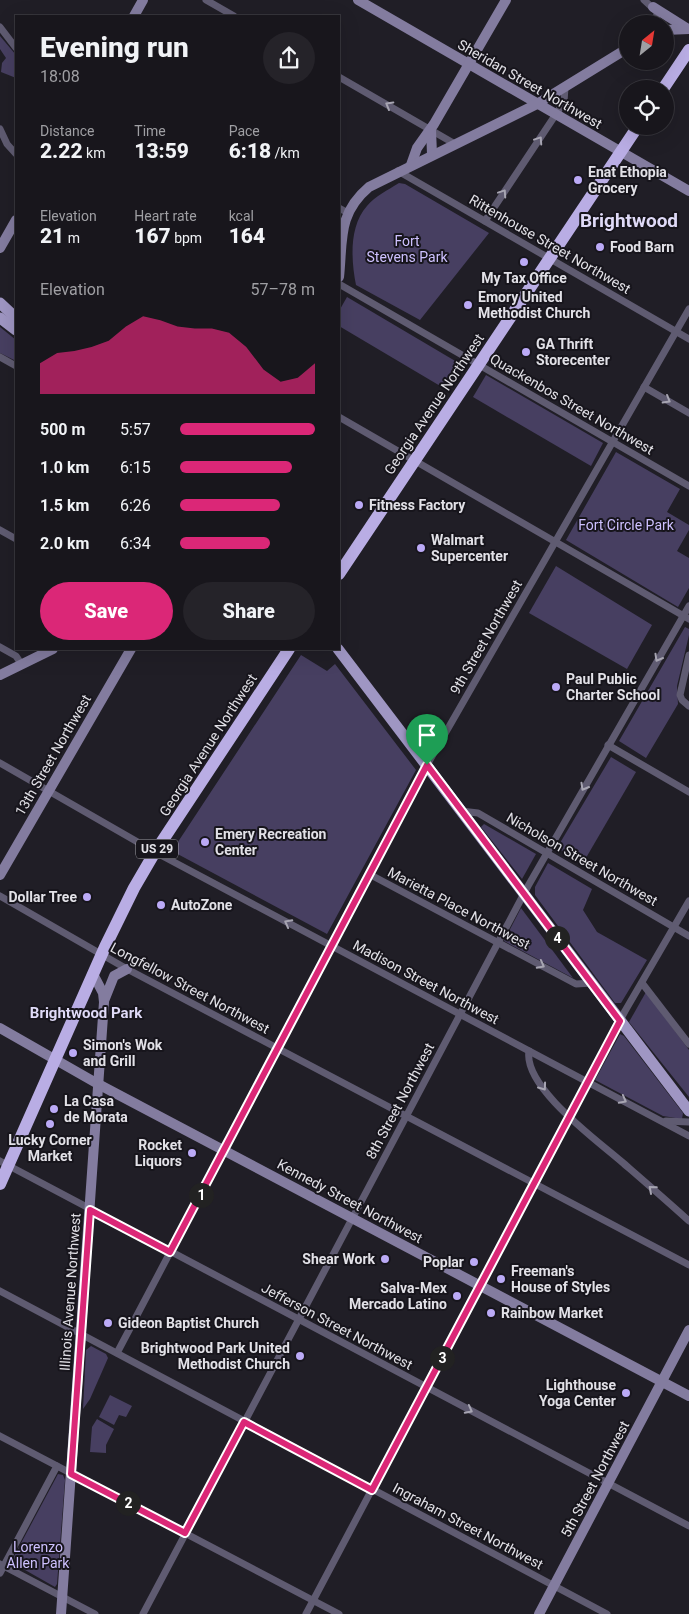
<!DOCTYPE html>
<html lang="en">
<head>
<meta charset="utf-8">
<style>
  body { margin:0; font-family:Roboto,sans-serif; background:#252329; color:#f1f3f6; height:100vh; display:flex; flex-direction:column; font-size:19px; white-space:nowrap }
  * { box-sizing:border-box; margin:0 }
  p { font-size:16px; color:#9f9fa3 }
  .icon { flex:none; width:28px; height:28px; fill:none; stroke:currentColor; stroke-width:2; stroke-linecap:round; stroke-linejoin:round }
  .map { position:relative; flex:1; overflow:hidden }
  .details { position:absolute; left:15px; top:15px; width:325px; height:635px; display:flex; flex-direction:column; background:#18161c; border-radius:0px; box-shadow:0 5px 20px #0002,0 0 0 1px #36353b }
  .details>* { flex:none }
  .needle { width:32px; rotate:30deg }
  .fabs { position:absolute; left:619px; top:15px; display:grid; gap:10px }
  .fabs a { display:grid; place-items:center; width:55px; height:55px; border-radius:50%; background:#18161c; box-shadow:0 5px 20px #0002,0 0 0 1px #36353b; font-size:25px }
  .pin { position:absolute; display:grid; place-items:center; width:42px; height:42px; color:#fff; margin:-51px -21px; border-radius:50% 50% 50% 0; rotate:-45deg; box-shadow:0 0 5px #0007 }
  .pin .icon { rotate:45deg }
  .km { position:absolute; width:25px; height:25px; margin:-12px; border-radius:50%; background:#222; color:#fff; font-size:14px; line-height:25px; text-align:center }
  .round { display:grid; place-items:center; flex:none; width:52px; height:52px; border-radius:26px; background:#252329 }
  .overview { display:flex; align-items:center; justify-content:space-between; height:85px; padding:0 25px }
  h1 { font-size:28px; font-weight:800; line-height:38px }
  .figures { display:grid; grid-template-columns:repeat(3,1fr); gap:8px; height:85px; padding:5px 25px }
  .figures div { display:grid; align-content:center }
  .figures b { font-size:21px; font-weight:800 }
  .figures small { font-size:14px; font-weight:400 }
  .figures p { font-size:14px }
  .chart { height:140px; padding:10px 25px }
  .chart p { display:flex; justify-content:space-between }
  .chart svg { width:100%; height:90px; margin-top:5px; fill:#db2777; opacity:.7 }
  .cta { display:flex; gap:10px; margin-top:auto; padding:10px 25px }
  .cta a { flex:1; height:58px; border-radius:30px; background:#db2777; color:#fff; font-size:20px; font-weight:800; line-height:58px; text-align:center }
  .cta a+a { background:#252329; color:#f1f3f6 }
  ul { padding:0 25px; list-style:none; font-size:16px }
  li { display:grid; grid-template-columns:80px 60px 1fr; align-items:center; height:38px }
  li i { height:12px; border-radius:6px; background:#db2777 }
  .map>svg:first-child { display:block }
</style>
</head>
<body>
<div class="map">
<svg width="689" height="1614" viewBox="0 0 689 1614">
  <rect width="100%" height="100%" fill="#201e26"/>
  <g fill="#473f61">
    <path d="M 0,36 L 16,55 L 16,78 L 1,72 L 2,63 L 6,58 L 0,49 Z"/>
    <path d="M 399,183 L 405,184 L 489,233 L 420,320 L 356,285 C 351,260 349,226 367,206 C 375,196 388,190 399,183 Z"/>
    <path d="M 347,297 L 462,365 L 447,390 L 339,326 L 339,311 Z"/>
    <path d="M 0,327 L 16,340 L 16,361 L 0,353 Z"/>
    <path d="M 486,375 L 603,443 L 591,466 L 473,397 Z"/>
    <path d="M 616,452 L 680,489 L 667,512 L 689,525 L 689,530 L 677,551 L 689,558 L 689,588 L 678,607 L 566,540 Z"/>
    <path d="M 556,566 L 652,625 L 627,669 L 529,613 Z"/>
    <path d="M 685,627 L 689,629 L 689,635 L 677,686 L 678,704 L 646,758 L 619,741 Z"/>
    <path d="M 301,655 L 327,671 L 335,664 L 416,770 L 327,934 L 172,851 Z"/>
    <path d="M 611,757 L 636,772 L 583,863 L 557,848 Z"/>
    <path d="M 484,824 L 536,854 L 522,879 L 481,827 Z"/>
    <path d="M 548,863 L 592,889 L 583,910 L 597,932 L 647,960 L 621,1003 L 615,1003 L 535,895 L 535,887 Z"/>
    <path d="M 521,908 L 573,978 L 504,941 Z"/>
    <path d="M 646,992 L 689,1050 L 689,1097 L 629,1022 Z"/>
    <path d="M 620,1034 L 624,1036 L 683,1113 L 682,1119 L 663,1116 L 595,1080 Z"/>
    <path d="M 91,1346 L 106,1354 L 108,1358 L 90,1399 L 83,1409 L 86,1350 Z"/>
    <path d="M 110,1395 L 132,1406 L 126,1417 L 119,1415 L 114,1425 L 99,1417 Z"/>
    <path d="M 97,1419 L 114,1429 L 106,1445 L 106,1453 L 90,1452 L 92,1427 Z"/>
    <path d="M 58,1474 L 63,1475 L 65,1480 L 57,1584 L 55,1587 L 11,1562 Z"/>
  </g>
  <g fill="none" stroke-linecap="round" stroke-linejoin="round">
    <g stroke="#5f5b71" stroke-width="7">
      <path d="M 206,0 L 234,16"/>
      <path d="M 644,0 L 657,12 L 656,24"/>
      <path d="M 0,27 L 16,48"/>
      <path d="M 339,77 L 455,144"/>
      <path d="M 0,129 L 7,144 L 16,154"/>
      <path d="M 398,171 L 689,339"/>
      <path d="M 339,208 L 348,213"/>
      <path d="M 485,221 L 564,102 L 565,87"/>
      <path d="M 339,284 L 689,486"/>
      <path d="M 0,357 L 16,366"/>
      <path d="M 644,387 L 689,413"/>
      <path d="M 339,417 L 689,619"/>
      <path d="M 0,530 L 16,539"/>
      <path d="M 0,647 L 16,656 L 22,665"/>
      <path d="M 689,655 L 680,695 L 682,700 L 689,706"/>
      <path d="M 608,745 L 689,792"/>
      <path d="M 0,763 L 155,852 L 689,1136"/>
      <path d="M 461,811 L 478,813 L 689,936"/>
      <path d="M 369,874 L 576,984 L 592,983"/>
      <path d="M 0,896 L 127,969 L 689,1265"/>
      <path d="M 642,983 L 689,1044"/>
      <path d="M 529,1051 C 523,1087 598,1141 622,1162 C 645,1182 667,1201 689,1221"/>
      <path d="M 666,1121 L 689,1122"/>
      <path d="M 0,1161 L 689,1526"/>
      <path d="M 0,1291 L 607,1614"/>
      <path d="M 117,1353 L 427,765 L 689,309"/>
      <path d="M 0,1436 L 339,1614"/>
      <path d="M 0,1564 L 95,1614"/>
      <path d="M 0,1573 L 57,1466"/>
      <path d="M 143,1614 L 528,886 L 689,606"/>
      <path d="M 306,1614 L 625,1011 L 689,901"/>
    </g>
    <g stroke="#837c9f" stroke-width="10">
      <path d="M 358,0 L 689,191"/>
      <path d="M 653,7 L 688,29"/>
      <path d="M 134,16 L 143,0"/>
      <path d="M 665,30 L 689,29"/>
      <path d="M 431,130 L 432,154"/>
      <path d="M 411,165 L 417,148 L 434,124 L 506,0"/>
      <path d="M 0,248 L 16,220"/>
      <path d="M 339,277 C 343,241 337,214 369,187 L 537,104 L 628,48"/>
      <path d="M 0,675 L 53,649"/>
      <path d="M 0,875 L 131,649"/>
      <path d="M 104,1001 L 114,976 L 127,969"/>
      <path d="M 0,1028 L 98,1084 L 689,1396"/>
      <path d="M 61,1614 L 104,1002 L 103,993 L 93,974"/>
      <path d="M 539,1614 L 689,1330"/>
    </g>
    <g stroke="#9f96c3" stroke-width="11">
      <path d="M 0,303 L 16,318"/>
      <path d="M 0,318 L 16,330"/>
      <path d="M 338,649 L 689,1111"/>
    </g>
    <g stroke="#b9ade4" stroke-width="12">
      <path d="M 663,89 L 689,50"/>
      <path d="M 339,574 L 638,126"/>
      <path d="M 0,1184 L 105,947 L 134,888 L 155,852 L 289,649"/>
    </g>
  </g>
  <defs><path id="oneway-chevron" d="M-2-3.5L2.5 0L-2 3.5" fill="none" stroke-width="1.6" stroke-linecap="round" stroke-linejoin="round" transform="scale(1.25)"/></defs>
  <g stroke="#a7a5b2">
    <use href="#oneway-chevron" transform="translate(389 105) rotate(-150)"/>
    <use href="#oneway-chevron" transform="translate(539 140) rotate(-56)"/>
    <use href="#oneway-chevron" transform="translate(503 193) rotate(-56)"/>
    <use href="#oneway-chevron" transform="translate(667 400) rotate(30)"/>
    <use href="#oneway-chevron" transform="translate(658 658) rotate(120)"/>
    <use href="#oneway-chevron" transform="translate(584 787) rotate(120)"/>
    <use href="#oneway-chevron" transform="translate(288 923) rotate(-152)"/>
    <use href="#oneway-chevron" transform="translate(541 965) rotate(28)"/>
    <use href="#oneway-chevron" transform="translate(543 1087) rotate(54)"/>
    <use href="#oneway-chevron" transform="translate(623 1100) rotate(28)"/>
    <use href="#oneway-chevron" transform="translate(652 1189) rotate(-139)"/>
    <use href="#oneway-chevron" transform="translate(469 1410) rotate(28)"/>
  </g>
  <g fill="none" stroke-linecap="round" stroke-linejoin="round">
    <g stroke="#fff" stroke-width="10">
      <path id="route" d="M 427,765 L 620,1021 L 372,1490 L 244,1422 L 185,1533 L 71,1474 L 90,1210 L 170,1252 Z"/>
    </g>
    <use href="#route" stroke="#db2777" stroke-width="6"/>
  </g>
  <g fill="#bbaaf6" stroke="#17151c" stroke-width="2">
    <circle cx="578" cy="180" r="5"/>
    <circle cx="600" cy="247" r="5"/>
    <circle cx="524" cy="262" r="5"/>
    <circle cx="468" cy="305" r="5"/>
    <circle cx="526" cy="352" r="5"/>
    <circle cx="359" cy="505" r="5"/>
    <circle cx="421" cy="548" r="5"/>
    <circle cx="556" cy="687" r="5"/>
    <circle cx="205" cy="842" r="5"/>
    <circle cx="87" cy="897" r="5"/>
    <circle cx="161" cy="905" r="5"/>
    <circle cx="73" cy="1053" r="5"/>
    <circle cx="54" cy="1109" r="5"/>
    <circle cx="50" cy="1124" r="5"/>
    <circle cx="192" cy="1153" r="5"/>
    <circle cx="385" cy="1259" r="5"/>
    <circle cx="474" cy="1262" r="5"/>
    <circle cx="501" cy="1279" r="5"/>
    <circle cx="457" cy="1296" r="5"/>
    <circle cx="491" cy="1313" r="5"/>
    <circle cx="108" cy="1323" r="5"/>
    <circle cx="300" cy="1356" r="5"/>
    <circle cx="626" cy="1393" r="5"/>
  </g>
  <g text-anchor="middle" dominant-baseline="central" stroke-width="4" stroke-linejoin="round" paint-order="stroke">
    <rect fill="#17151c" stroke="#a5a4aa" stroke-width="1" x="136" y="839.5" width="42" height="19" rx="4"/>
    <g font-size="12" font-weight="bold" fill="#e2e1e7">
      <text x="157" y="849">US 29</text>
    </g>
    <g font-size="14" fill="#e2e1e7" stroke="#17151c">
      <text transform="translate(530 84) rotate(30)">Sheridan Street Northwest</text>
      <text transform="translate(550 244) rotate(30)">Rittenhouse Street Northwest</text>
      <text transform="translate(434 404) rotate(-56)">Georgia Avenue Northwest</text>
      <text transform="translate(572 404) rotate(30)">Quackenbos Street Northwest</text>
      <text transform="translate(486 637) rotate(-60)">9th Street Northwest</text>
      <text transform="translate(208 745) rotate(-57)">Georgia Avenue Northwest</text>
      <text transform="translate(53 755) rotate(-60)">13th Street Northwest</text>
      <text transform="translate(582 859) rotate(30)">Nicholson Street Northwest</text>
      <text transform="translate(459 908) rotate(28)">Marietta Place Northwest</text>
      <text transform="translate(426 982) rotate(28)">Madison Street Northwest</text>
      <text transform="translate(190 988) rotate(28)">Longfellow Street Northwest</text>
      <text transform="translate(400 1101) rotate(-62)">8th Street Northwest</text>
      <text transform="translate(350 1201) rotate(28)">Kennedy Street Northwest</text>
      <text transform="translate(70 1292) rotate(-86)">Illinois Avenue Northwest</text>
      <text transform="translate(337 1326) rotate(28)">Jefferson Street Northwest</text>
      <text transform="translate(595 1479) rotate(-62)">5th Street Northwest</text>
      <text transform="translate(468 1526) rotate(28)">Ingraham Street Northwest</text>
    </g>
    <g font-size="14" font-weight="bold" fill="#e2e1e7" stroke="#17151c" text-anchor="start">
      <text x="588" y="172">Enat Ethopia<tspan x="588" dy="16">Grocery</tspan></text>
      <text x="610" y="247">Food Barn</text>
      <text x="524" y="278" text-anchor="middle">My Tax Office</text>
      <text x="478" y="297">Emory United<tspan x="478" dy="16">Methodist Church</tspan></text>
      <text x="536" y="344">GA Thrift<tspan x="536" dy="16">Storecenter</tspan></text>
      <text x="369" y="505">Fitness Factory</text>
      <text x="431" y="540">Walmart<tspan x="431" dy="16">Supercenter</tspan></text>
      <text x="566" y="679">Paul Public<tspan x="566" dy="16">Charter School</tspan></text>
      <text x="215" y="834">Emery Recreation<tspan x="215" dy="16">Center</tspan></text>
      <text x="77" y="897" text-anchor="end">Dollar Tree</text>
      <text x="171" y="905">AutoZone</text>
      <text x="83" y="1045">Simon's Wok<tspan x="83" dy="16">and Grill</tspan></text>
      <text x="64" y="1101">La Casa<tspan x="64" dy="16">de Morata</tspan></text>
      <text x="50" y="1140" text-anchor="middle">Lucky Corner<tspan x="50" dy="16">Market</tspan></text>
      <text x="182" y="1145" text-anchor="end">Rocket<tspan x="182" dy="16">Liquors</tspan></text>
      <text x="375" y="1259" text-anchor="end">Shear Work</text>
      <text x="464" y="1262" text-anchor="end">Poplar</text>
      <text x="511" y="1271">Freeman's<tspan x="511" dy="16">House of Styles</tspan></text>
      <text x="447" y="1288" text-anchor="end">Salva-Mex<tspan x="447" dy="16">Mercado Latino</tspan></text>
      <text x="501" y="1313">Rainbow Market</text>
      <text x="118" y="1323">Gideon Baptist Church</text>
      <text x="290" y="1348" text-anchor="end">Brightwood Park United<tspan x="290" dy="16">Methodist Church</tspan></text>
      <text x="616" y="1385" text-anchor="end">Lighthouse<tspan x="616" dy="16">Yoga Center</tspan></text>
    </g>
    <g font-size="14" fill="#cec1ff" stroke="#17151c">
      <text x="407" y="241">Fort<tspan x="407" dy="16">Stevens Park</tspan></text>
      <text x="626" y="525">Fort Circle Park</text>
      <text x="38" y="1547">Lorenzo<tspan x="38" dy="16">Allen Park</tspan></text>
    </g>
    <g font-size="15" font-weight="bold" fill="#dfdaf7" stroke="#17151c">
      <text x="86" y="1013">Brightwood Park</text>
    </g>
    <g font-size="19" font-weight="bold" fill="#dfdaf7" stroke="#17151c">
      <text x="629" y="220">Brightwood</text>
    </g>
  </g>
</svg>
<div class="fabs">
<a><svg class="needle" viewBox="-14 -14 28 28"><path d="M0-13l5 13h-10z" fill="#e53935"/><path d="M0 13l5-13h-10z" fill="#9f9fa3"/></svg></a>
<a><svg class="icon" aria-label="locate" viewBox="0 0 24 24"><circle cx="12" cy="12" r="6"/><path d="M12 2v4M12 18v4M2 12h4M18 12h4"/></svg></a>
</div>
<div class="pin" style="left:427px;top:765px;background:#1e9e55"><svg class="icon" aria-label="arrive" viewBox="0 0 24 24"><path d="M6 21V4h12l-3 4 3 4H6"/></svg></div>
<b class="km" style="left:201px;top:1195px">1</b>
<b class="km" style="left:128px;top:1503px">2</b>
<b class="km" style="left:442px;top:1358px">3</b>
<b class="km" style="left:557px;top:938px">4</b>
<section class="details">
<div class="overview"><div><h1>Evening run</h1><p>18:08</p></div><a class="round"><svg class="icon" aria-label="share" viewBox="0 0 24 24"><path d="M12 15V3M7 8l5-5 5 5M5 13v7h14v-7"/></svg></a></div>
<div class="figures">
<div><p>Distance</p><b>2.22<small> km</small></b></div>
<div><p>Time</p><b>13:59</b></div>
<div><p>Pace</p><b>6:18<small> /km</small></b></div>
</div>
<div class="figures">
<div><p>Elevation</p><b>21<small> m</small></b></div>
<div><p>Heart rate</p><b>167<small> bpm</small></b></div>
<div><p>kcal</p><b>164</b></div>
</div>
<div class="chart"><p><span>Elevation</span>57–78 m</p>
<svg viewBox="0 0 160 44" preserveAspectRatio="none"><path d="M0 44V29L10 24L20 23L30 21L40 18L50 11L60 6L70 8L80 11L90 12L100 12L110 14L120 21L130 32L140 38L150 36L160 29V44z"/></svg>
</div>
<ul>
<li><b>500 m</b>5:57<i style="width:100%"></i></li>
<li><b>1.0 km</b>6:15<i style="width:83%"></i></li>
<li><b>1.5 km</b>6:26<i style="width:74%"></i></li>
<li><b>2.0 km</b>6:34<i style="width:67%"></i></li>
</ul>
<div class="cta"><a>Save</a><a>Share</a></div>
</section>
</div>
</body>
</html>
